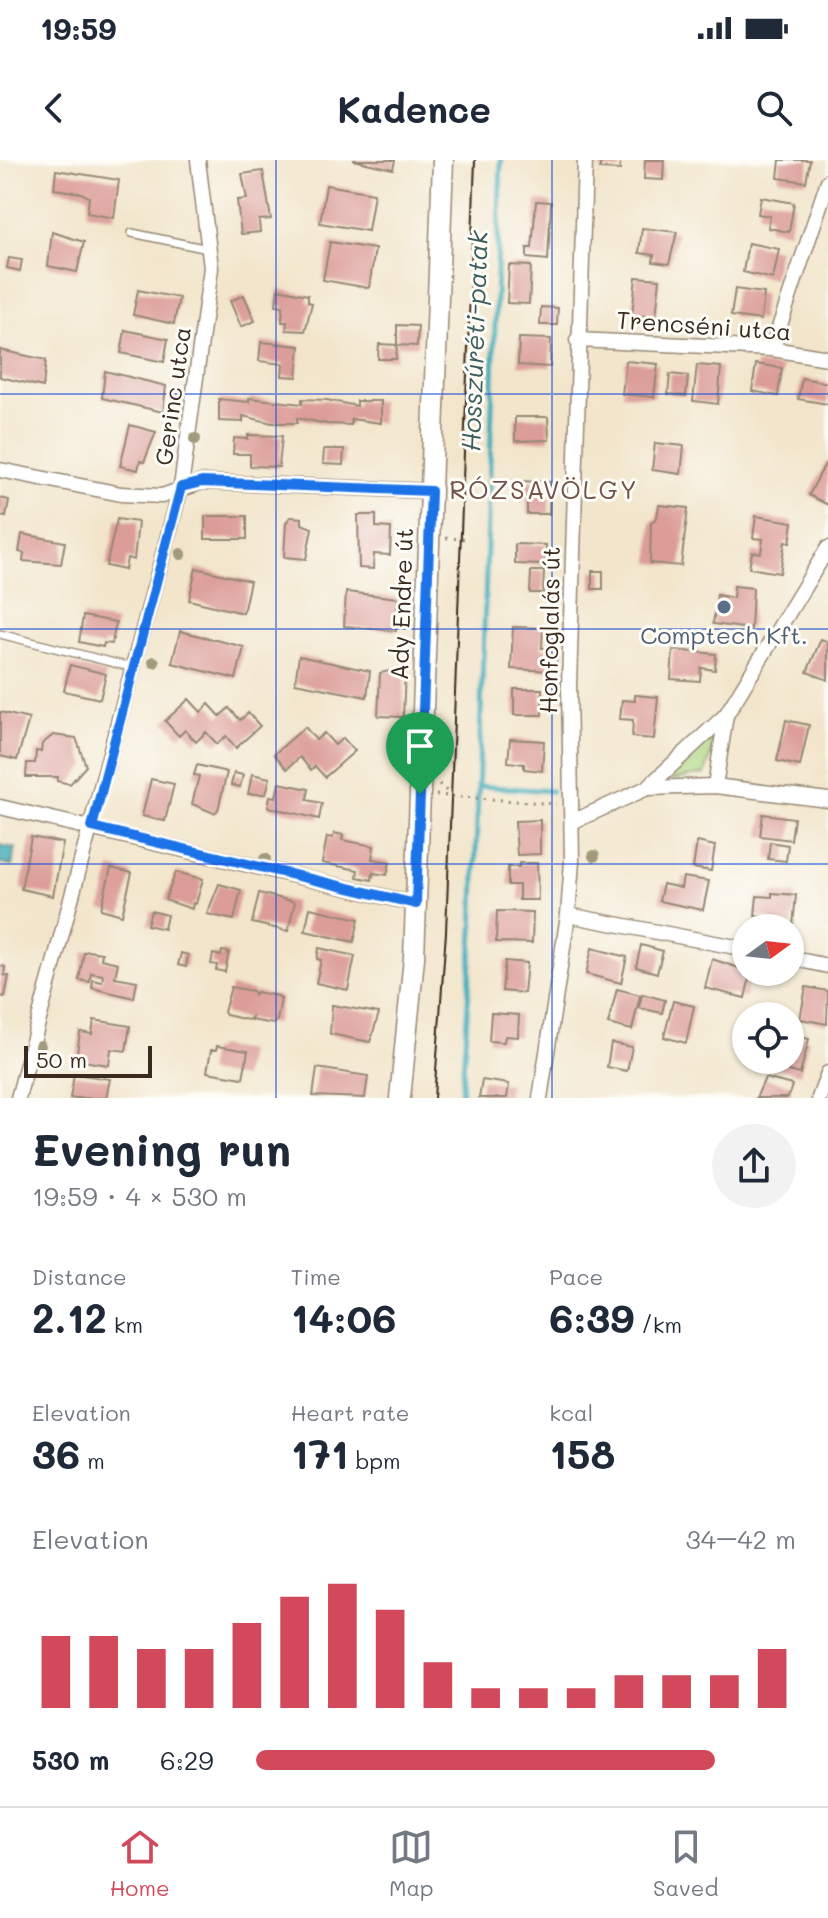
<!DOCTYPE html>
<html lang="en">
<head>
<meta charset="utf-8">
<style>
  body { margin:0; font-family:Mali,sans-serif; background:#f2f2f3; color:#1f2937; height:100vh; display:flex; flex-direction:column; font-size:30px; white-space:nowrap }
  * { box-sizing:border-box; margin:0 }
  p { font-size:26px; color:#747a83 }
  .icon { flex:none; width:44px; height:44px; fill:none; stroke:currentColor; stroke-width:2; stroke-linecap:round; stroke-linejoin:round }
  .map { position:relative; height:938px; overflow:hidden }
  .details { display:flex; flex-direction:column; background:#fff; flex:1 }
  .details>* { flex:none }
  .needle { width:52px; rotate:75deg }
  .fabs { position:absolute; left:732px; top:754px; display:grid; gap:16px }
  .fabs a { display:grid; place-items:center; width:72px; height:72px; border-radius:50%; background:#fff; box-shadow:0 2px 6px #0004; font-size:40px }
  .scale { position:absolute; left:24px; bottom:20px; width:128px; box-sizing:border-box; padding-left:8px; border:4px solid #3b2a1e; border-top:0; font-size:22px; line-height:28px; white-space:nowrap; color:#3b2a1e; -webkit-text-stroke:6px #fdfcf7; paint-order:stroke }
  .pin { position:absolute; display:grid; place-items:center; width:68px; height:68px; color:#fff; margin:-82px -34px; border-radius:50% 50% 50% 0; rotate:-45deg; box-shadow:0 0 8px #0007 }
  .pin .icon { rotate:45deg }
  .round { display:grid; place-items:center; flex:none; width:84px; height:84px; border-radius:42px; background:#f2f2f3 }
  .overview { display:flex; align-items:center; justify-content:space-between; height:136px; padding:0 32px }
  h1 { font-size:44px; font-weight:700; line-height:60px }
  .metrics { display:grid; grid-template-columns:repeat(3,1fr); gap:12px; height:136px; padding:8px 32px }
  .metrics div { display:grid; align-content:center }
  .metrics b { font-size:40px; font-weight:700 }
  .metrics small { font-size:22px; font-weight:400 }
  .metrics p { font-size:22px }
  .chart { height:224px; padding:16px 32px }
  .chart p { display:flex; justify-content:space-between }
  .chart svg { width:100%; height:144px; margin-top:8px; stroke:#d1495b; stroke-width:6 }
  ul { padding:0 32px; list-style:none; font-size:26px }
  li { display:grid; grid-template-columns:128px 96px 1fr; align-items:center; height:60px }
  li i { height:20px; border-radius:10px; background:#d1495b }
  .status { display:flex; justify-content:space-between; align-items:center; height:56px; padding:0 40px; background:#fff; direction:ltr }
  .status svg { height:22px; fill:currentColor }
  header { display:flex; justify-content:space-between; align-items:center; height:104px; padding:0 32px; background:#fff; font-size:36px; font-weight:700 }
  .menu { display:flex; justify-content:space-around; align-items:center; height:112px; border-top:2px solid #e0e1e3; background:#fff; font-size:22px; color:#747a83 }
  .menu a { display:grid; justify-items:center; gap:4px }
  .menu .current { color:#d1495b }
  .map>svg:first-child { display:block }
</style>
</head>
<body>
<div class="status"><b>19:59</b><svg viewBox="0 0 49 12"><path d="M0 12V9h3v3zM5 12V6h3v6zM10 12V3h3v9zM15 12V0h3v12zM26 1h20v11H26zM47 4h2v5h-2z"/></svg></div>
<header><svg class="icon" aria-label="back" viewBox="0 0 24 24"><path d="M15 5l-7 7 7 7"/></svg>Kadence<svg class="icon" aria-label="search" viewBox="0 0 24 24"><circle cx="10" cy="10" r="6"/><path d="M15 15l6 6"/></svg></header>
<div class="map">
<svg width="828" height="938" viewBox="0 0 828 938">
  <rect width="100%" height="100%" fill="#fdfcf7"/>
  <filter id="ink" filterUnits="userSpaceOnUse"><feTurbulence type="fractalNoise" baseFrequency=".0125" numOctaves="2"/><feDisplacementMap in="SourceGraphic" scale="16" xChannelSelector="R" yChannelSelector="G"/><feConvolveMatrix kernelMatrix="1 2 1 2 8 2 1 2 1" color-interpolation-filters="sRGB"/></filter>
  <filter id="wash" filterUnits="userSpaceOnUse"><feTurbulence type="fractalNoise" baseFrequency=".006" numOctaves="4" result="noise"/><feDisplacementMap in="SourceGraphic" scale="32" xChannelSelector="R" yChannelSelector="G"/><feGaussianBlur stdDeviation="1.8" result="paint"/><feColorMatrix in="noise" values="0 0 0 0 0 0 0 0 0 0 0 0 0 0 0 0 0 1.4 0 .05"/><feComposite in="paint" operator="in"/></filter>
  <g filter="url(#wash)">
    <rect width="100%" height="100%" fill="#f2e5cb"/>
    <path fill="#aed681" stroke="#748050" stroke-width="2" d="M 709,578 L 715,581 L 705,614 L 672,620 L 670,614 Z"/>
    <path fill="#3cacb9" stroke="#3c6b6c" stroke-width="2" d="M 0,685 L 15,688 L 12,706 L 0,704 Z"/>
    <g fill="none" stroke-linecap="round" stroke-linejoin="round">
      <g stroke="#3cacb9" stroke-width="5">
        <path d="M 478,626 L 552,631"/>
        <path d="M 461,938 L 473,773 L 501,0"/>
      </g>
    </g>
    <g id="blocks">
      <g fill="#dc9c98">
        <path d="M 353,0 L 395,0 L 393,9 Z"/>
        <path d="M 600,0 L 620,0 L 620,10 L 600,9 Z"/>
        <path d="M 645,0 L 664,0 L 663,20 L 644,19 Z"/>
        <path d="M 780,0 L 810,0 L 806,22 L 778,18 Z"/>
        <path d="M 56,10 L 119,20 L 114,58 L 87,53 L 89,37 L 81,33 L 54,29 Z"/>
        <path d="M 263,11 L 271,59 L 259,60 L 260,72 L 241,74 L 237,40 L 247,39 L 242,14 Z"/>
        <path d="M 326,25 L 374,33 L 368,71 L 320,63 Z"/>
        <path d="M 761,37 L 794,43 L 789,72 L 768,68 L 770,56 L 758,54 Z"/>
        <path d="M 536,41 L 551,42 L 548,100 L 527,98 L 527,88 L 532,88 Z"/>
        <path d="M 642,68 L 677,72 L 669,104 L 653,102 L 654,95 L 639,93 Z"/>
        <path d="M 52,72 L 84,82 L 77,112 L 48,106 Z"/>
        <path d="M 330,82 L 375,89 L 369,128 L 323,120 Z"/>
        <path d="M 748,83 L 779,89 L 773,119 L 743,112 Z"/>
        <path d="M 9,98 L 22,100 L 20,111 L 7,108 Z"/>
        <path d="M 509,105 L 531,106 L 529,144 L 507,143 Z"/>
        <path d="M 636,117 L 660,119 L 656,157 L 632,155 Z"/>
        <path d="M 278,129 L 308,135 L 308,142 L 312,143 L 305,171 L 286,170 L 287,162 L 282,162 L 283,146 L 276,145 Z"/>
        <path d="M 735,129 L 764,133 L 761,160 L 731,156 Z"/>
        <path d="M 138,130 L 179,138 L 174,164 L 133,155 Z"/>
        <path d="M 244,135 L 255,161 L 241,167 L 230,141 Z"/>
        <path d="M 541,147 L 558,148 L 557,165 L 540,165 Z"/>
        <path d="M 397,165 L 418,166 L 417,186 L 397,185 Z"/>
        <path d="M 125,170 L 168,179 L 164,202 L 121,193 Z"/>
        <path d="M 519,178 L 551,179 L 550,207 L 518,205 Z"/>
        <path d="M 261,182 L 300,186 L 297,217 L 282,216 L 283,204 L 259,201 Z"/>
        <path d="M 379,184 L 397,185 L 396,199 L 378,199 Z"/>
        <path d="M 0,190 L 46,200 L 43,227 L 0,217 Z"/>
        <path d="M 626,201 L 658,204 L 654,237 L 622,234 Z"/>
        <path d="M 756,204 L 782,208 L 778,236 L 752,231 Z"/>
        <path d="M 697,205 L 721,207 L 718,244 L 693,241 Z"/>
        <path d="M 105,211 L 166,226 L 163,252 L 102,238 Z"/>
        <path d="M 670,214 L 688,216 L 686,236 L 668,234 Z"/>
        <path d="M 802,218 L 828,223 L 828,244 L 798,239 Z"/>
        <path d="M 249,238 L 302,244 L 302,239 L 327,240 L 357,246 L 357,241 L 381,241 L 381,263 L 351,259 L 351,265 L 327,264 L 297,258 L 297,263 L 272,263 L 243,256 L 243,262 L 219,261 L 219,239 L 249,242 Z"/>
        <path d="M 515,257 L 548,257 L 549,280 L 515,281 Z"/>
        <path d="M 130,265 L 156,272 L 144,302 L 140,301 L 138,310 L 120,306 Z"/>
        <path d="M 248,275 L 282,276 L 279,307 L 250,306 L 250,294 L 233,294 L 234,278 L 248,279 Z"/>
        <path d="M 655,283 L 684,286 L 681,314 L 652,310 Z"/>
        <path d="M 324,289 L 344,289 L 343,305 L 323,304 Z"/>
        <path d="M 826,302 L 828,304 L 828,345 L 809,335 Z"/>
        <path d="M 514,321 L 550,322 L 549,354 L 527,354 L 527,340 L 513,339 Z"/>
        <path d="M 0,338 L 9,340 L 6,357 L 0,356 Z"/>
        <path d="M 659,345 L 688,348 L 681,406 L 650,403 L 651,363 L 657,357 Z"/>
        <path d="M 358,355 L 376,355 L 376,367 L 391,368 L 390,395 L 374,394 L 373,409 L 359,408 Z"/>
        <rect x="205" y="356" width="42" height="23"/>
        <path d="M 756,356 L 793,362 L 790,383 L 785,382 L 780,413 L 749,408 L 752,392 L 761,393 L 763,379 L 753,378 Z"/>
        <path d="M 290,357 L 302,358 L 302,364 L 312,368 L 306,399 L 284,397 L 286,363 Z"/>
        <path d="M 117,359 L 138,362 L 134,400 L 127,398 L 125,410 L 106,406 Z"/>
        <path d="M 22,374 L 65,382 L 61,404 L 23,401 L 24,393 L 19,392 Z"/>
        <path d="M 515,384 L 546,385 L 546,405 L 515,404 Z"/>
        <path d="M 196,408 L 250,421 L 243,453 L 189,440 Z"/>
        <path d="M 531,411 L 544,411 L 543,433 L 530,433 Z"/>
        <rect x="592" y="411" width="11" height="18"/>
        <path d="M 734,426 L 753,428 L 751,469 L 713,464 L 717,435 L 733,438 Z"/>
        <path d="M 346,432 L 398,438 L 396,471 L 344,466 Z"/>
        <path d="M 83,456 L 116,462 L 112,484 L 104,483 L 103,487 L 79,482 Z"/>
        <path d="M 513,467 L 543,468 L 542,488 L 557,488 L 556,511 L 511,509 Z"/>
        <path d="M 180,471 L 244,487 L 236,519 L 172,503 Z"/>
        <path d="M 821,479 L 828,482 L 828,520 L 807,512 Z"/>
        <path d="M 673,490 L 716,494 L 715,510 L 701,508 L 700,521 L 671,519 Z"/>
        <path d="M 299,496 L 370,511 L 367,537 L 295,523 Z"/>
        <path d="M 70,505 L 106,514 L 100,539 L 64,531 Z"/>
        <path d="M 389,511 L 405,511 L 403,557 L 378,556 L 380,513 Z"/>
        <rect x="514" y="529" width="28" height="26"/>
        <path d="M 635,535 L 658,537 L 654,579 L 632,577 L 633,560 L 620,559 L 622,540 L 635,541 Z"/>
        <path d="M 189,539 L 201,552 L 209,544 L 220,556 L 229,548 L 240,560 L 248,553 L 260,566 L 236,588 L 226,576 L 217,584 L 206,572 L 196,582 L 185,570 L 179,576 L 165,561 Z"/>
        <path d="M 0,552 L 29,559 L 17,600 L 0,596 Z"/>
        <path d="M 786,560 L 809,565 L 800,606 L 777,601 Z"/>
        <path d="M 305,567 L 316,580 L 324,573 L 335,585 L 343,578 L 355,591 L 325,617 L 315,606 L 311,610 L 300,597 L 287,609 L 274,594 Z"/>
        <path d="M 53,575 L 76,578 L 86,606 L 70,624 L 57,621 L 58,617 L 26,617 L 27,603 L 35,603 L 36,591 L 41,592 L 42,584 Z"/>
        <path d="M 510,579 L 544,581 L 542,611 L 524,609 L 524,604 L 508,602 Z"/>
        <path d="M 197,605 L 227,612 L 218,650 L 214,653 L 192,644 L 199,616 L 194,615 Z"/>
        <path d="M 234,613 L 243,615 L 240,627 L 231,625 Z"/>
        <path d="M 252,614 L 270,618 L 266,634 L 248,634 Z"/>
        <path d="M 151,619 L 174,624 L 165,661 L 142,656 Z"/>
        <path d="M 279,623 L 309,629 L 307,640 L 322,643 L 319,659 L 268,647 L 270,636 L 276,637 Z"/>
        <path d="M 763,654 L 794,658 L 791,680 L 760,676 Z"/>
        <path d="M 540,660 L 540,694 L 517,695 L 515,661 Z"/>
        <path d="M 334,673 L 343,675 L 342,680 L 374,686 L 372,699 L 390,702 L 387,715 L 373,713 L 372,720 L 357,717 L 358,710 L 322,703 L 327,677 L 333,678 Z"/>
        <path d="M 31,677 L 63,683 L 53,736 L 21,729 Z"/>
        <path d="M 697,682 L 715,686 L 711,711 L 693,708 Z"/>
        <path d="M 770,682 L 788,685 L 786,701 L 768,699 Z"/>
        <path d="M 519,703 L 537,703 L 538,740 L 519,740 L 519,725 L 508,725 L 508,707 L 519,707 Z"/>
        <path d="M 111,708 L 132,713 L 122,755 L 101,749 Z"/>
        <path d="M 176,712 L 203,719 L 196,744 L 193,743 L 192,749 L 165,740 Z"/>
        <path d="M 683,717 L 709,721 L 703,750 L 659,741 L 663,724 L 681,728 Z"/>
        <path d="M 219,724 L 241,730 L 234,760 L 207,754 Z"/>
        <path d="M 259,733 L 295,742 L 288,771 L 252,763 Z"/>
        <path d="M 772,733 L 796,735 L 793,765 L 770,763 L 771,758 L 755,756 L 757,736 L 772,737 Z"/>
        <path d="M 310,748 L 359,759 L 354,782 L 305,771 Z"/>
        <path d="M 151,751 L 167,755 L 164,769 L 147,765 Z"/>
        <path d="M 497,751 L 533,752 L 532,783 L 496,782 Z"/>
        <path d="M 641,785 L 663,791 L 657,813 L 636,807 Z"/>
        <path d="M 319,788 L 355,796 L 348,830 L 316,823 L 321,800 L 317,799 Z"/>
        <path d="M 592,788 L 627,797 L 621,823 L 586,814 Z"/>
        <path d="M 88,791 L 102,793 L 101,799 L 118,803 L 115,817 L 137,821 L 134,838 L 92,828 L 93,820 L 102,822 L 103,815 L 91,813 L 90,822 L 79,820 L 84,792 Z"/>
        <path d="M 222,791 L 229,792 L 225,812 L 216,810 L 217,805 L 211,804 L 213,794 L 221,796 Z"/>
        <path d="M 181,793 L 188,795 L 186,807 L 178,805 Z"/>
        <path d="M 712,799 L 751,812 L 745,838 L 705,828 Z"/>
        <path d="M 505,801 L 527,803 L 524,833 L 502,831 Z"/>
        <path d="M 0,806 L 5,807 L 4,815 L 9,816 L 5,837 L 0,836 Z"/>
        <path d="M 231,827 L 253,831 L 254,835 L 256,832 L 278,836 L 281,839 L 277,861 L 273,864 L 251,860 L 252,857 L 248,860 L 226,855 L 224,852 Z"/>
        <path d="M 806,827 L 828,831 L 827,864 L 800,859 Z"/>
        <path d="M 617,829 L 640,835 L 632,870 L 608,864 Z"/>
        <path d="M 642,834 L 665,840 L 662,853 L 639,848 Z"/>
        <path d="M 673,841 L 694,846 L 686,883 L 664,877 Z"/>
        <path d="M 332,845 L 379,853 L 370,882 L 330,874 Z"/>
        <path d="M 491,853 L 519,855 L 518,877 L 505,876 L 504,882 L 489,881 Z"/>
        <path d="M 94,860 L 130,866 L 126,891 L 111,889 L 109,905 L 76,900 L 80,872 L 92,874 Z"/>
        <path d="M 790,874 L 809,879 L 800,914 L 768,906 L 770,900 L 790,900 Z"/>
        <path d="M 611,883 L 632,887 L 627,911 L 607,907 Z"/>
        <path d="M 217,886 L 248,891 L 243,918 L 207,912 L 211,890 L 216,890 Z"/>
        <path d="M 317,908 L 368,916 L 365,938 L 313,936 Z"/>
        <path d="M 74,914 L 110,919 L 106,938 L 70,938 Z"/>
        <path d="M 765,918 L 792,925 L 788,938 L 756,938 Z"/>
        <path d="M 482,920 L 509,924 L 507,938 L 479,938 Z"/>
      </g>
    </g>
  </g>
  <g filter="url(#ink)">
    <use href="#blocks" fill-opacity="0" stroke="#968874" stroke-width="2"/>
    <g fill="none" stroke-linecap="round" stroke-linejoin="round">
      <g stroke="#968874" stroke-width="10">
        <g id="lane">
          <path d="M 132,73 L 208,89"/>
          <path d="M 0,474 L 134,508"/>
        </g>
      </g>
      <g stroke="#968874" stroke-width="17">
        <g id="street">
          <path d="M 577,180 L 772,189 L 828,198"/>
          <path d="M 772,189 L 828,21"/>
          <path d="M 0,310 L 121,334 L 162,336 L 202,322 L 431,331"/>
          <path d="M 715,626 L 726,555"/>
          <path d="M 647,628 L 715,626 L 828,640"/>
          <path d="M 0,647 L 416,744"/>
          <path d="M 572,662 L 647,628 L 726,555 L 828,388"/>
          <path d="M 568,755 L 746,789"/>
          <path d="M 790,798 L 828,806"/>
          <path d="M 18,938 L 181,327 L 211,108 L 198,0"/>
          <path d="M 540,938 L 568,755 L 572,701 L 569,526 L 585,0"/>
          <path d="M 819,938 L 828,913"/>
        </g>
      </g>
      <g stroke="#968874" stroke-width="23">
        <path id="secondary" d="M 400,938 L 414,798 L 443,0"/>
      </g>
      <g stroke="#968874" stroke-width="3" stroke-dasharray="2 6" stroke-linecap="butt">
        <path d="M 446,378 L 467,379"/>
        <path d="M 439,624 L 451,635"/>
        <path d="M 436,635 L 556,644"/>
      </g>
      <use href="#lane" stroke="#fff" stroke-width="7"/>
      <use href="#street" stroke="#fff" stroke-width="14"/>
      <use href="#secondary" stroke="#fff" stroke-width="20"/>
      <path stroke="#3b2a1e" stroke-width="2" d="M 434,938 L 446,772 L 475,0"/>
    </g>
    <g fill="#a19b7c">
      <circle cx="195" cy="279" r="6"/>
      <circle cx="181" cy="394" r="6"/>
      <circle cx="154" cy="502" r="6"/>
      <circle cx="594" cy="696" r="6"/>
      <circle cx="265" cy="699" r="6"/>
      <circle cx="40" cy="886" r="6"/>
    </g>
  </g>
  <g fill="none" stroke-linecap="round" stroke-linejoin="round" filter="url(#ink)">
    <g stroke="#fff" stroke-width="16">
      <path id="route" d="M 202,322 L 431,331 L 416,744 L 92,667 L 181,327 Z"/>
    </g>
    <use href="#route" stroke="#1a73e8" stroke-width="10"/>
  </g>
  <path fill="none" stroke="#1d4ed8" stroke-width="2" stroke-opacity="0.55" d="M 276,0 L 276,938M 552,0 L 552,938M 0,234 L 828,234M 0,469 L 828,469M 0,704 L 828,704"/>
  <circle fill="#5c6f8a" stroke="#fdfcf7" stroke-width="3" cx="724" cy="447" r="8"/>
  <g text-anchor="middle" dominant-baseline="central" stroke-width="6" stroke-linejoin="round" paint-order="stroke">
    <g font-size="24" fill="#3b2a1e" stroke="#fdfcf7">
      <text transform="translate(704 165) rotate(4)">Trencséni utca</text>
      <text transform="translate(172 236) rotate(-82)">Gerinc utca</text>
      <text transform="translate(401 444) rotate(-88)">Ady Endre út</text>
      <text transform="translate(549 470) rotate(-89)">Honfoglalás út</text>
    </g>
    <g font-size="24" fill="#4e5e75" stroke="#fdfcf7">
      <text x="724" y="474">Comptech Kft.</text>
    </g>
    <g font-size="26" font-style="italic" fill="#3b5e5c" stroke="#fdfcf7">
      <text transform="translate(474 181) rotate(-88)">Hosszúréti-patak</text>
    </g>
    <g font-size="26" letter-spacing="2" fill="#735249" stroke="#fdfcf7">
      <text x="544" y="329">RÓZSAVÖLGY</text>
    </g>
  </g>
</svg>
<div class="fabs">
<a><svg class="needle" viewBox="-14 -14 28 28"><path d="M0-13l5 13h-10z" fill="#e53935"/><path d="M0 13l5-13h-10z" fill="#747a83"/></svg></a>
<a><svg class="icon" aria-label="locate" viewBox="0 0 24 24"><circle cx="12" cy="12" r="6"/><path d="M12 2v4M12 18v4M2 12h4M18 12h4"/></svg></a>
</div>
<div class="scale">50 m</div>
<div class="pin" style="left:420px;top:634px;background:#1e9e55"><svg class="icon" aria-label="arrive" viewBox="0 0 24 24"><path d="M6 21V4h12l-3 4 3 4H6"/></svg></div>
</div>
<section class="details">
<div class="overview"><div><h1>Evening run</h1><p>19:59 · 4 × 530 m</p></div><a class="round"><svg class="icon" aria-label="share" viewBox="0 0 24 24"><path d="M12 15V3M7 8l5-5 5 5M5 13v7h14v-7"/></svg></a></div>
<div class="metrics">
<div><p>Distance</p><b>2.12<small> km</small></b></div>
<div><p>Time</p><b>14:06</b></div>
<div><p>Pace</p><b>6:39<small> /km</small></b></div>
</div>
<div class="metrics">
<div><p>Elevation</p><b>36<small> m</small></b></div>
<div><p>Heart rate</p><b>171<small> bpm</small></b></div>
<div><p>kcal</p><b>158</b></div>
</div>
<div class="chart"><p><span>Elevation</span>34–42 m</p>
<svg viewBox="0 0 160 44" preserveAspectRatio="none"><path d="M5 44V22M15 44V22M25 44V26M35 44V26M45 44V18M55 44V10M65 44V6M75 44V14M85 44V30M95 44V38M105 44V38M115 44V38M125 44V34M135 44V34M145 44V34M155 44V26"/></svg>
</div>
<ul>
<li><b>530 m</b>6:29<i style="width:85%"></i></li>
</ul>
</section>
<nav class="menu">
<a class="current"><svg class="icon" aria-label="home" viewBox="0 0 24 24"><path d="M3 11l9-7 9 7M6 9v11h12V9"/></svg>Home</a>
<a><svg class="icon" aria-label="map" viewBox="0 0 24 24"><path d="M3 6l6-2 6 2 6-2v14l-6 2-6-2-6 2zM9 4v14M15 6v14"/></svg>Map</a>
<a><svg class="icon" aria-label="saved" viewBox="0 0 24 24"><path d="M7 4h10v16l-5-4-5 4z"/></svg>Saved</a>
</nav>
</body>
</html>
